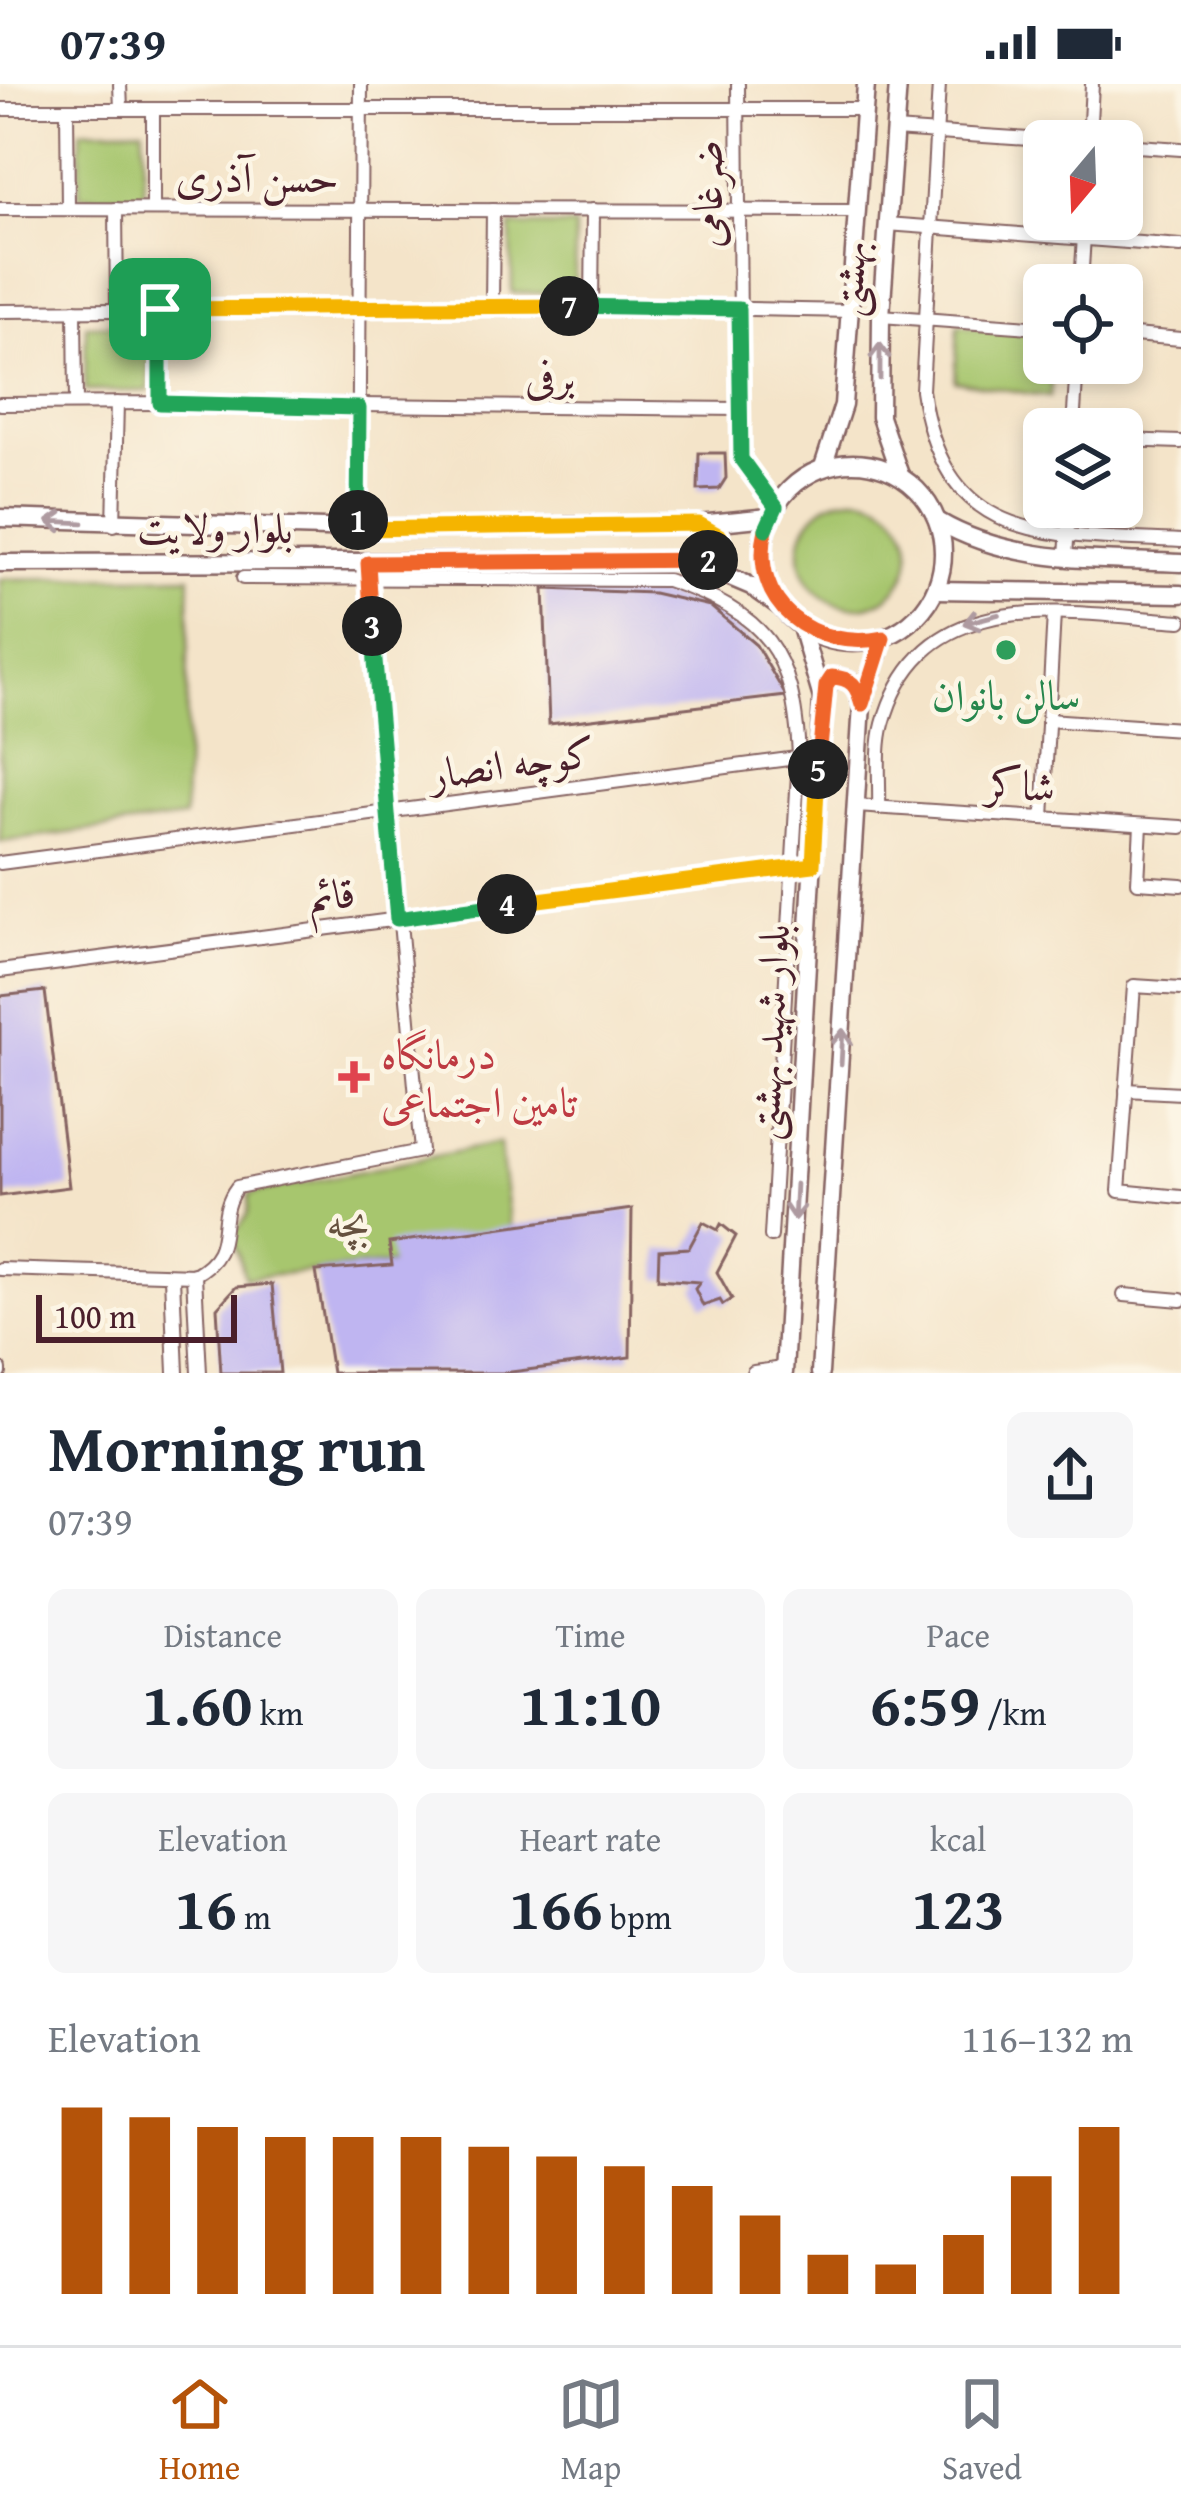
<!DOCTYPE html>
<html lang="en">
<head>
<meta charset="utf-8">
<style>
  body { margin:0; font-family:"Gentium Book Plus",Amiri,serif; background:#f6f6f7; color:#1f2937; height:100vh; display:flex; flex-direction:column; font-size:45px; white-space:nowrap }
  * { box-sizing:border-box; margin:0 }
  p { font-size:39px; color:#747a83 }
  .icon { flex:none; width:66px; height:66px; fill:none; stroke:currentColor; stroke-width:2; stroke-linecap:round; stroke-linejoin:round }
  .map { position:relative; height:1289px; overflow:hidden }
  .panel { display:flex; flex-direction:column; background:#fff; flex:1 }
  .panel>* { flex:none }
  .needle { width:78px; rotate:199deg }
  .buttons { position:absolute; left:1023px; top:36px; display:grid; gap:24px }
  .buttons a { display:grid; place-items:center; width:120px; height:120px; border-radius:18px; background:#fff; box-shadow:0 6px 18px #0003; font-size:60px }
  .scale { position:absolute; left:36px; bottom:30px; width:201px; box-sizing:border-box; padding-left:12px; border:6px solid #4a1f2b; border-top:0; font-size:33px; line-height:42px; white-space:nowrap; color:#4a1f2b; -webkit-text-stroke:9px #fcf5e5; paint-order:stroke }
  .pin { position:absolute; display:grid; place-items:center; width:102px; height:102px; color:#fff; margin:-51px; border-radius:24px; box-shadow:0 6px 18px #0006 }
  .km { position:absolute; width:60px; height:60px; margin:-30px; border-radius:50%; background:#222; color:#fff; font-size:33px; line-height:60px; text-align:center }
  .round { display:grid; place-items:center; flex:none; width:126px; height:126px; border-radius:18px; background:#f6f6f7 }
  .head { display:flex; align-items:center; justify-content:space-between; height:204px; padding:0 48px }
  h1 { font-size:66px; font-weight:800; line-height:90px }
  .metrics { display:grid; grid-template-columns:repeat(3,1fr); gap:18px; height:204px; padding:12px 48px }
  .metrics div { display:grid; align-content:center; border-radius:18px; background:#f6f6f7; text-align:center }
  .metrics b { font-size:60px; font-weight:800 }
  .metrics small { font-size:33px; font-weight:400 }
  .metrics p { font-size:33px }
  .chart { height:336px; padding:24px 48px }
  .chart p { display:flex; justify-content:space-between }
  .chart svg { width:100%; height:216px; margin-top:12px; stroke:#b45309; stroke-width:6 }
  .status { display:flex; justify-content:space-between; align-items:center; height:84px; padding:0 60px; background:#fff; direction:ltr }
  .status svg { height:33px; fill:currentColor }
  .tab-bar { display:flex; justify-content:space-around; align-items:center; height:168px; border-top:3px solid #e0e1e3; background:#fff; font-size:33px; color:#747a83 }
  .tab-bar a { display:grid; justify-items:center; gap:6px }
  .tab-bar .current { color:#b45309 }
  .map>svg:first-child { display:block }
</style>
</head>
<body>
<div class="status"><b>07:39</b><svg viewBox="0 0 49 12"><path d="M0 12V9h3v3zM5 12V6h3v6zM10 12V3h3v9zM15 12V0h3v12zM26 1h20v11H26zM47 4h2v5h-2z"/></svg></div>
<div class="map">
<svg width="1181" height="1289" viewBox="0 0 1181 1289">
  <rect width="100%" height="100%" fill="#fcf5e5"/>
  <filter id="ink" filterUnits="userSpaceOnUse"><feTurbulence type="fractalNoise" baseFrequency=".00833" numOctaves="2"/><feDisplacementMap in="SourceGraphic" scale="24" xChannelSelector="R" yChannelSelector="G"/><feConvolveMatrix kernelMatrix="1 2 1 2 8 2 1 2 1" color-interpolation-filters="sRGB"/></filter>
  <filter id="wash" filterUnits="userSpaceOnUse"><feTurbulence type="fractalNoise" baseFrequency=".004" numOctaves="4" result="noise"/><feDisplacementMap in="SourceGraphic" scale="48" xChannelSelector="R" yChannelSelector="G"/><feGaussianBlur stdDeviation="2.7" result="paint"/><feColorMatrix in="noise" values="0 0 0 0 0 0 0 0 0 0 0 0 0 0 0 0 0 1.4 0 .05"/><feComposite in="paint" operator="in"/></filter>
  <g filter="url(#wash)">
    <rect width="100%" height="100%" fill="#f4e4c9"/>
    <g fill="#a7c66e" stroke="#78724c" stroke-width="3">
      <path d="M 143,44 L 144,112 L 79,112 L 81,46 Z"/>
      <path d="M 511,142 L 575,142 L 575,209 L 512,209 Z"/>
      <path d="M 148,240 L 149,307 L 85,307 L 86,241 Z"/>
      <path d="M 958,241 L 1044,251 L 1044,279 L 1053,279 L 1050,313 L 955,297 Z"/>
      <circle cx="855" cy="468" r="55"/>
      <path d="M 190,492 L 184,734 L 0,758 L 0,495 Z"/>
      <path d="M 499,1059 L 510,1144 L 393,1180 L 245,1194 L 233,1152 L 248,1130 L 249,1110 Z"/>
    </g>
    <g id="blocks">
      <g fill="#bfb5f1">
        <path d="M 699,369 L 725,369 L 726,394 L 719,405 L 698,406 Z"/>
        <path d="M 544,505 L 653,509 L 710,522 L 756,561 L 786,612 L 549,640 Z"/>
        <path d="M 45,907 L 69,1103 L 0,1112 L 0,912 Z"/>
        <path d="M 632,1125 L 630,1273 L 503,1289 L 332,1289 L 316,1187 L 392,1181 L 389,1159 Z"/>
        <path d="M 703,1138 L 718,1146 L 721,1140 L 736,1152 L 717,1188 L 732,1215 L 723,1221 L 720,1216 L 703,1222 L 695,1205 L 700,1198 L 658,1195 L 659,1166 L 689,1164 Z"/>
        <path d="M 272,1200 L 280,1289 L 221,1289 L 217,1224 L 236,1203 Z"/>
      </g>
    </g>
  </g>
  <g filter="url(#ink)">
    <use href="#blocks" fill-opacity="0" stroke="#866462" stroke-width="3"/>
    <g fill="none" stroke-linecap="round" stroke-linejoin="round">
      <g stroke="#866462" stroke-width="16">
        <g id="minor">
          <path d="M 120,0 L 121,25"/>
          <path d="M 738,0 L 741,375 L 776,423"/>
          <path d="M 939,0 L 922,306 C 945,465 1051,450 1181,457"/>
          <path d="M 0,25 L 865,25"/>
          <path d="M 67,25 L 68,125"/>
          <path d="M 153,25 L 153,125"/>
          <path d="M 894,46 L 1059,57"/>
          <path d="M 1089,57 L 1092,0"/>
          <path d="M 1122,61 L 1181,65"/>
          <path d="M 0,125 L 858,127"/>
          <path d="M 116,125 L 117,226"/>
          <path d="M 887,140 L 1181,162"/>
          <path d="M 1081,201 L 1085,135"/>
          <path d="M 492,221 L 493,126"/>
          <path d="M 592,222 L 852,227"/>
          <path d="M 75,226 L 76,319"/>
          <path d="M 0,227 L 592,222 L 593,126"/>
          <path d="M 881,232 L 1044,244"/>
          <path d="M 1122,250 L 1181,255"/>
          <path d="M 160,319 L 740,325"/>
          <path d="M 0,320 L 160,319 L 160,225"/>
          <path d="M 1073,345 L 1077,279"/>
          <path d="M 1122,356 L 1181,358"/>
          <path d="M 114,441 L 117,319"/>
          <path d="M 358,445 L 361,0"/>
          <path d="M 1066,474 L 1069,423"/>
          <path d="M 243,494 L 667,496 C 767,530 794,567 799,672 L 771,1152"/>
          <path d="M 1048,636 L 1181,645"/>
          <path d="M 856,722 L 1181,743"/>
          <path d="M 879,724 C 880,697 876,666 883,640 C 922,496 1067,530 1181,537"/>
          <path d="M 1043,734 L 1054,529"/>
          <path d="M 1141,741 L 1138,798 L 1181,801"/>
          <path d="M 0,779 L 819,671"/>
          <path d="M 0,887 L 813,781"/>
          <path d="M 1181,905 L 1134,902 L 1119,1107 L 1181,1113"/>
          <path d="M 1126,1006 L 1181,1009"/>
          <path d="M 0,1185 L 194,1191 C 240,1166 212,1136 237,1103 L 421,1067 L 368,490"/>
          <path d="M 1124,1211 L 1181,1216"/>
          <path d="M 0,1285 L 0,1289"/>
        </g>
      </g>
      <g stroke="#866462" stroke-width="18">
        <g id="tertiary">
          <path d="M 194,1191 L 199,1289"/>
          <path d="M 172,1193 L 176,1289"/>
          <path d="M 754,1289 L 784,1285"/>
        </g>
      </g>
      <g stroke="#866462" stroke-width="21">
        <g id="secondary">
          <path d="M 898,0 L 881,232 L 880,333 L 900,391"/>
          <circle cx="853" cy="469" r="90"/>
          <path d="M 823,383 L 843,321 L 866,0"/>
          <path d="M 0,434 L 358,445 L 699,440 L 769,433"/>
          <path d="M 938,437 C 1010,480 1099,475 1181,479"/>
          <path d="M 693,477 L 715,473 L 721,463 L 713,444 L 700,440"/>
          <path d="M 0,479 L 692,477 L 751,502 L 779,522"/>
          <path d="M 936,506 L 1181,510"/>
          <path d="M 822,614 L 833,593 C 852,594 857,601 861,619"/>
          <path d="M 784,1289 L 822,614 L 801,543"/>
          <path d="M 820,1289 L 862,620 L 883,554"/>
        </g>
      </g>
      <use href="#minor" stroke="#fff" stroke-width="12"/>
      <use href="#tertiary" stroke="#fff" stroke-width="14"/>
      <use href="#secondary" stroke="#fff" stroke-width="16"/>
    </g>
    <defs><path id="oneway-shaft" d="M-6 0H5M1.5-3L5.5 0L1.5 3" fill="none" stroke-width="1.6" stroke-linecap="round" stroke-linejoin="round" transform="scale(3)"/></defs>
    <g stroke="#ae9aa0">
      <use href="#oneway-shaft" transform="translate(880 277) rotate(-90)"/>
      <use href="#oneway-shaft" transform="translate(65 438) rotate(-177)"/>
      <use href="#oneway-shaft" transform="translate(981 535) rotate(165)"/>
      <use href="#oneway-shaft" transform="translate(842 963) rotate(-87)"/>
      <use href="#oneway-shaft" transform="translate(795 1118) rotate(93)"/>
    </g>
  </g>
  <g fill="none" stroke-linecap="round" stroke-linejoin="round" filter="url(#ink)">
    <g stroke="#fff" stroke-width="24">
      <path id="split-1" d="M 160,225 L 160,319 L 359,324 L 358,436"/>
    </g>
    <g stroke="#fff" stroke-width="24">
      <path id="split-2" d="M 358,436 L 358,445 L 699,440 L 720,452 L 721,463 L 708,476"/>
    </g>
    <g stroke="#fff" stroke-width="24">
      <path id="split-3" d="M 372,542 L 368,479 L 708,476"/>
    </g>
    <g stroke="#fff" stroke-width="24">
      <path id="split-4" d="M 372,542 L 397,835 L 507,820"/>
    </g>
    <g stroke="#fff" stroke-width="24">
      <path id="split-5" d="M 507,820 L 813,781 L 818,685"/>
    </g>
    <g stroke="#fff" stroke-width="24">
      <path id="split-6" d="M 766,445 C 748,520 814,568 883,554 L 862,620 C 857,602 852,594 832,593 L 826,602 L 818,685"/>
    </g>
    <g stroke="#fff" stroke-width="24">
      <path id="split-7" d="M 569,222 L 739,225 L 741,375 L 776,423 L 766,445"/>
    </g>
    <g stroke="#fff" stroke-width="24">
      <path id="split-8" d="M 160,225 L 569,222"/>
    </g>
    <use href="#split-1" stroke="#22a559" stroke-width="15"/>
    <use href="#split-2" stroke="#f5b400" stroke-width="15"/>
    <use href="#split-3" stroke="#f0652b" stroke-width="15"/>
    <use href="#split-4" stroke="#22a559" stroke-width="15"/>
    <use href="#split-5" stroke="#f5b400" stroke-width="15"/>
    <use href="#split-6" stroke="#f0652b" stroke-width="15"/>
    <use href="#split-7" stroke="#22a559" stroke-width="15"/>
    <use href="#split-8" stroke="#f5b400" stroke-width="15"/>
  </g>
  <circle fill="#2e9e5b" stroke="#fcf5e5" stroke-width="4.5" cx="1006" cy="566" r="12"/>
  <path fill="#e0444e" stroke="#fcf5e5" stroke-width="4.5" d="M348 975h12v12h12v12h-12v12h-12v-12h-12v-12h12z"/>
  <g text-anchor="middle" dominant-baseline="central" stroke-width="9" stroke-linejoin="round" paint-order="stroke">
    <g font-size="42" fill="#4a1f2b" stroke="#fcf5e5">
      <text x="257" y="92">حسن آذری</text>
      <text transform="translate(706 110) rotate(-90)">ضرغامی</text>
      <text transform="translate(848 195) rotate(-87)">بهشتی</text>
      <text x="550" y="292">برفی</text>
      <text x="215" y="443">بلوار ولایت</text>
      <text transform="translate(512 678) rotate(-8)">کوچه انصار</text>
      <text transform="translate(1021 700) rotate(4)">شاکر</text>
      <text transform="translate(331 810) rotate(-8)">قائم</text>
      <text transform="translate(768 948) rotate(-87)">بلوار شهید بهشتی</text>
    </g>
    <g font-size="42" fill="#27864d" stroke="#fcf5e5">
      <text x="1006" y="610">سالن بانوان</text>
    </g>
    <g font-size="42" fill="#be3a42" stroke="#fcf5e5" text-anchor="start">
      <text x="381" y="969">درمانگاه<tspan x="381" dy="48">تامین اجتماعی</tspan></text>
    </g>
    <g font-size="42" fill="#66513f" stroke="#fcf5e5">
      <text x="348" y="1137">بچه</text>
    </g>
  </g>
</svg>
<div class="buttons">
<a><svg class="needle" viewBox="-14 -14 28 28"><path d="M0-13l5 13h-10z" fill="#e53935"/><path d="M0 13l5-13h-10z" fill="#747a83"/></svg></a>
<a><svg class="icon" aria-label="locate" viewBox="0 0 24 24"><circle cx="12" cy="12" r="6"/><path d="M12 2v4M12 18v4M2 12h4M18 12h4"/></svg></a>
<a><svg class="icon" aria-label="layers" viewBox="0 0 24 24"><path d="M12 4l9 5-9 5-9-5zM3 14l9 5 9-5"/></svg></a>
</div>
<div class="scale">100 m</div>
<div class="pin" style="left:160px;top:225px;background:#1e9e55"><svg class="icon" aria-label="arrive" viewBox="0 0 24 24"><path d="M6 21V4h12l-3 4 3 4H6"/></svg></div>
<b class="km" style="left:358px;top:436px">1</b>
<b class="km" style="left:708px;top:476px">2</b>
<b class="km" style="left:372px;top:542px">3</b>
<b class="km" style="left:507px;top:820px">4</b>
<b class="km" style="left:818px;top:685px">5</b>
<b class="km" style="left:569px;top:222px">7</b>
</div>
<section class="panel">
<div class="head"><div><h1>Morning run</h1><p>07:39</p></div><a class="round"><svg class="icon" aria-label="share" viewBox="0 0 24 24"><path d="M12 15V3M7 8l5-5 5 5M5 13v7h14v-7"/></svg></a></div>
<div class="metrics">
<div><p>Distance</p><b>1.60<small> km</small></b></div>
<div><p>Time</p><b>11:10</b></div>
<div><p>Pace</p><b>6:59<small> /km</small></b></div>
</div>
<div class="metrics">
<div><p>Elevation</p><b>16<small> m</small></b></div>
<div><p>Heart rate</p><b>166<small> bpm</small></b></div>
<div><p>kcal</p><b>123</b></div>
</div>
<div class="chart"><p><span>Elevation</span>116–132 m</p>
<svg viewBox="0 0 160 44" preserveAspectRatio="none"><path d="M5 44V6M15 44V8M25 44V10M35 44V12M45 44V12M55 44V12M65 44V14M75 44V16M85 44V18M95 44V22M105 44V28M115 44V36M125 44V38M135 44V32M145 44V20M155 44V10"/></svg>
</div>
</section>
<nav class="tab-bar">
<a class="current"><svg class="icon" aria-label="home" viewBox="0 0 24 24"><path d="M3 11l9-7 9 7M6 9v11h12V9"/></svg>Home</a>
<a><svg class="icon" aria-label="map" viewBox="0 0 24 24"><path d="M3 6l6-2 6 2 6-2v14l-6 2-6-2-6 2zM9 4v14M15 6v14"/></svg>Map</a>
<a><svg class="icon" aria-label="saved" viewBox="0 0 24 24"><path d="M7 4h10v16l-5-4-5 4z"/></svg>Saved</a>
</nav>
</body>
</html>
